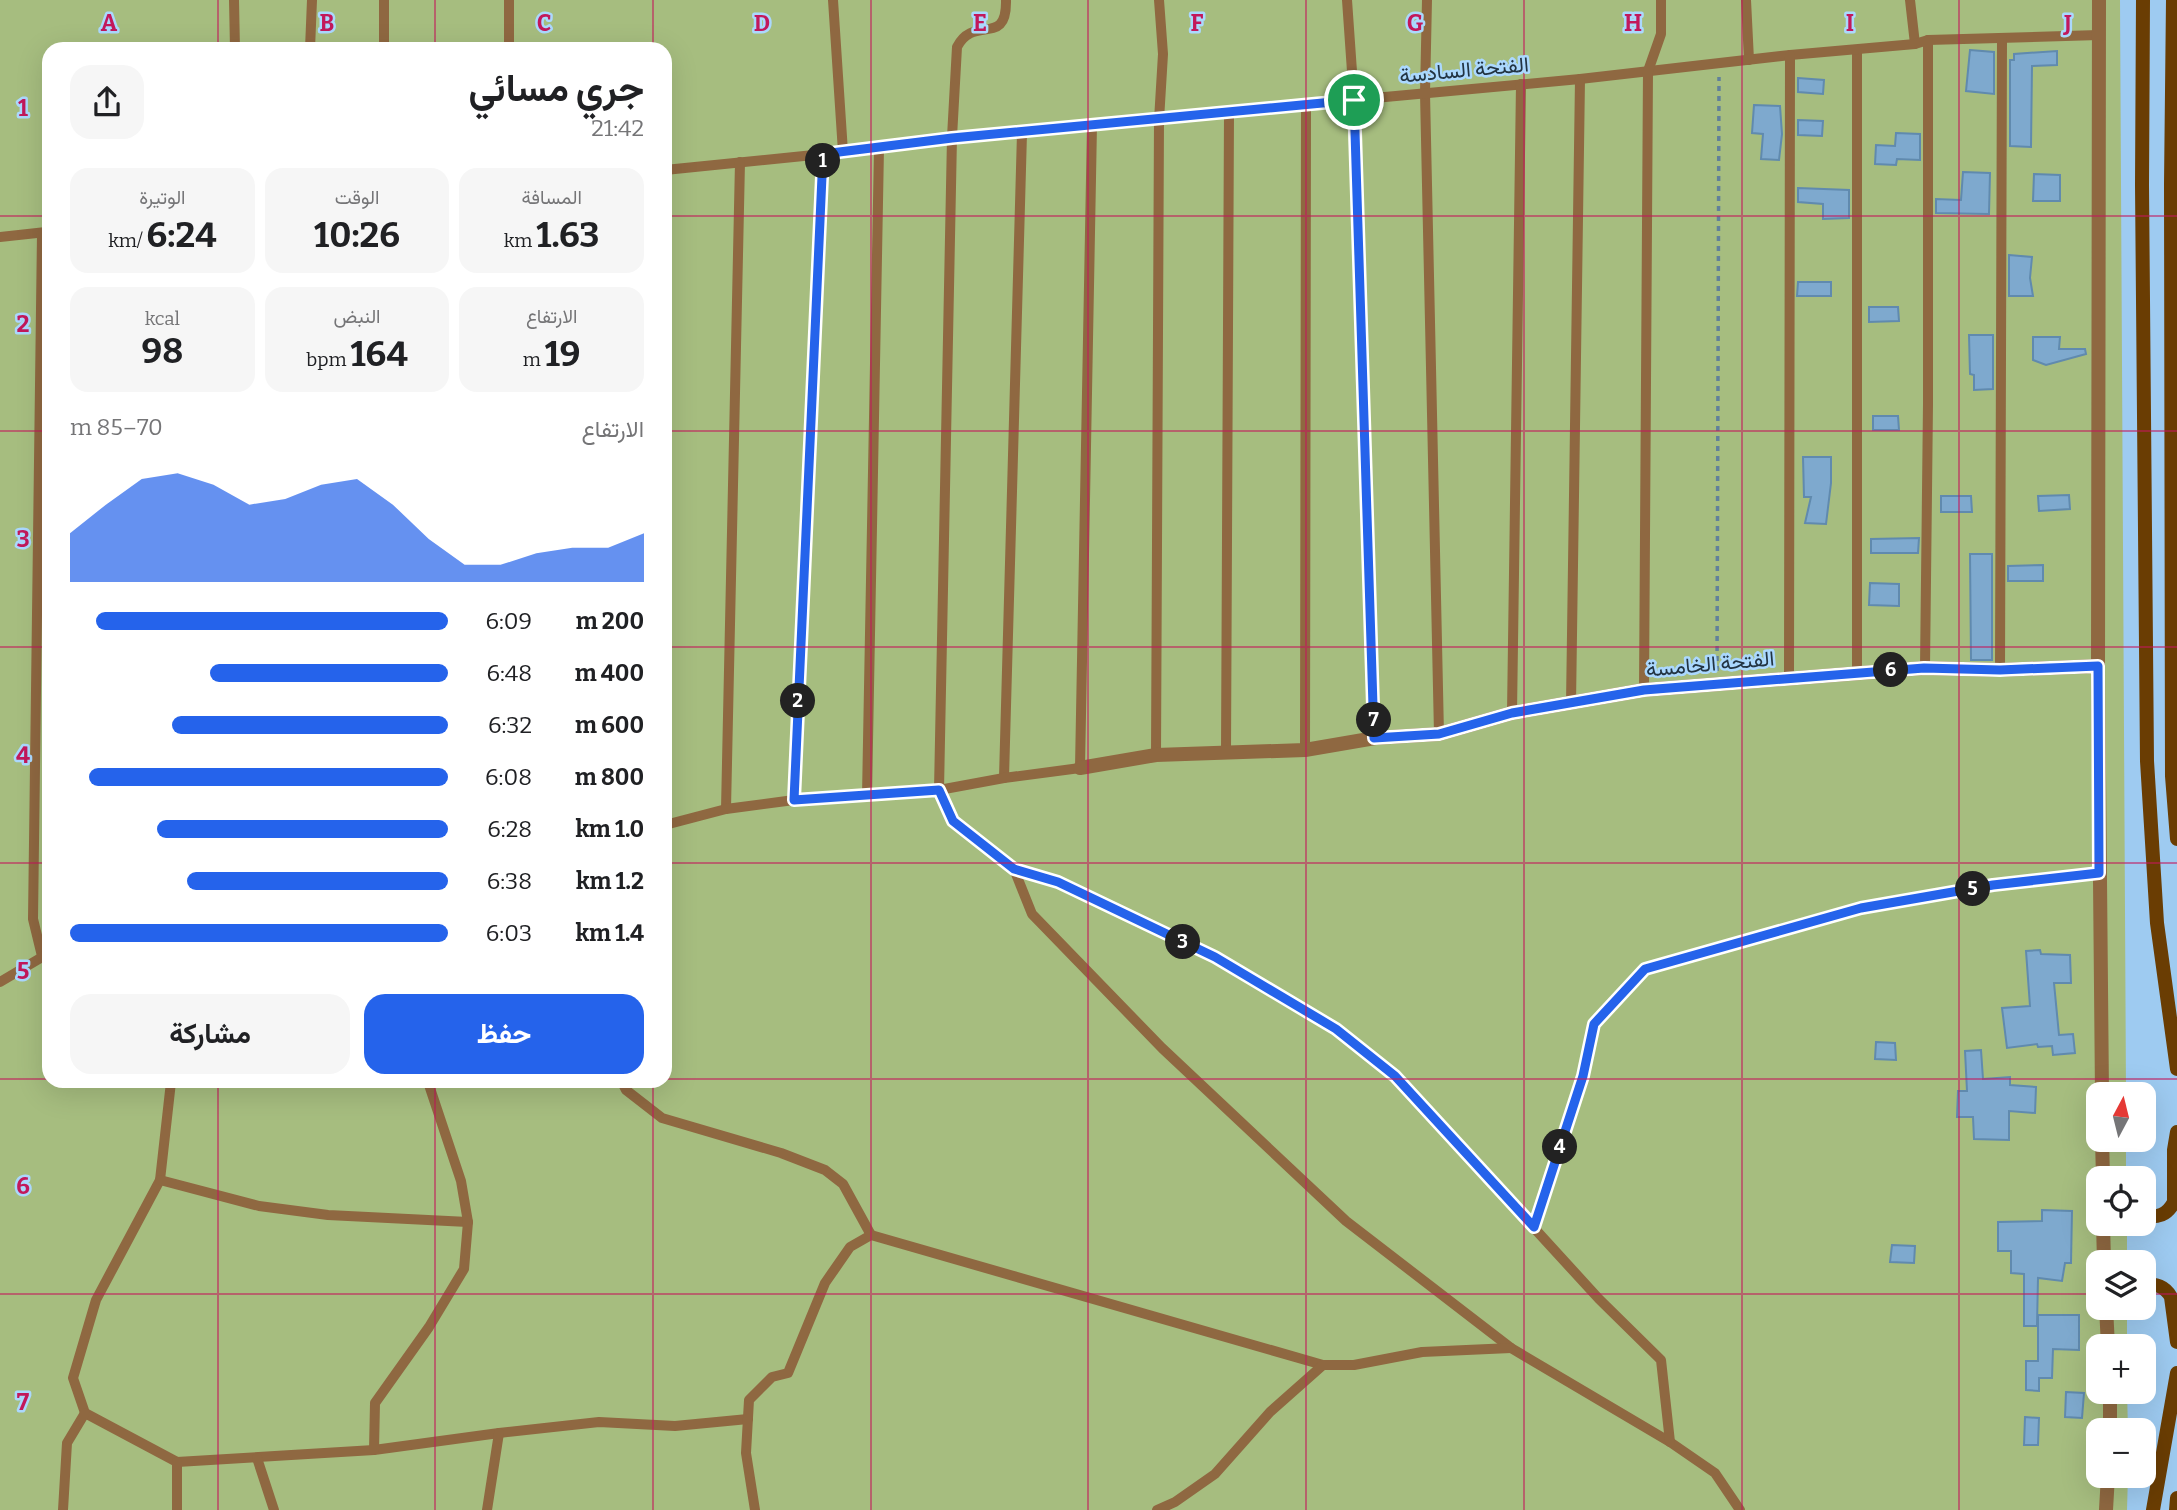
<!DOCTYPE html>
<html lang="ar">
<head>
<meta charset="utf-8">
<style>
  body { margin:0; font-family:Bitter,Vazirmatn,serif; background:#f6f6f6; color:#202124; direction:rtl; height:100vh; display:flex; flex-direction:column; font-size:26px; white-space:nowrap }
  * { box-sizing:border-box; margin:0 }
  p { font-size:23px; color:#757577 }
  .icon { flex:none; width:38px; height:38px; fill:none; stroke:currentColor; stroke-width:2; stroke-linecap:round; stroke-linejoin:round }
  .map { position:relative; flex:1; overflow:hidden; direction:ltr }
  .side { position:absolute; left:42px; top:42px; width:630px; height:1046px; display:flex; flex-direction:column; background:#fff; border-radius:21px; box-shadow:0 7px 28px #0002; direction:rtl }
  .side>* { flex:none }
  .needle { width:46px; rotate:7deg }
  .controls { position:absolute; left:2086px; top:1082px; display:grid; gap:14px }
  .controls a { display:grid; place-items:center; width:70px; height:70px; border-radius:14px; background:#fff; box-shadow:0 7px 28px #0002; font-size:35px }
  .pin { position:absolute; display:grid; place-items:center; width:60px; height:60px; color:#fff; margin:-30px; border:4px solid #fff; border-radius:50%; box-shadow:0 2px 7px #0007 }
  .km { position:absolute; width:35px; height:35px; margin:-18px; border-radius:50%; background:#222; color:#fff; font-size:19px; line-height:35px; text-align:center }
  .round { display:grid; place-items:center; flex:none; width:74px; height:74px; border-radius:21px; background:#f6f6f6 }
  .headline { display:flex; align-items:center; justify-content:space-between; height:119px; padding:0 28px }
  h1 { font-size:38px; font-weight:700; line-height:52px }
  .stats { display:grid; grid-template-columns:repeat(3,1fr); gap:10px; height:119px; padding:7px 28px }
  .stats div { display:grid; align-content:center; border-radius:18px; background:#f6f6f6; text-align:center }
  .stats b { font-size:35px; font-weight:700 }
  .stats small { font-size:19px; font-weight:400 }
  .stats p { font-size:19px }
  .chart { height:196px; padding:14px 28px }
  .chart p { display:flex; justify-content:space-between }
  .chart svg { width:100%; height:126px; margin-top:7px; fill:#2563eb; opacity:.7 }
  .cta { display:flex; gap:14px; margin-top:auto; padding:14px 28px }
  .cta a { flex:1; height:80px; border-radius:21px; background:#2563eb; color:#fff; font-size:28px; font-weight:700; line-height:80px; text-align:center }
  .cta a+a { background:#f6f6f6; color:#202124 }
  ul { padding:0 28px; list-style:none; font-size:23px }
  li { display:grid; grid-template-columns:112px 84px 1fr; align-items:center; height:52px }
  li i { height:18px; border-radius:9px; background:#2563eb }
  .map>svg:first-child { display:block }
</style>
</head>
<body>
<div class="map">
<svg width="2177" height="1510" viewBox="0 0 2177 1510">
  <rect width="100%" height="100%" fill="#9ecbf1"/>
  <path fill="#a6bd7f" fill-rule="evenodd" d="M 0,0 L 2120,0 L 2126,1094 L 2098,1094 L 2098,1139 L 2126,1139 L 2126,1178 L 2098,1178 L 2098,1223 L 2127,1223 L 2127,1262 L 2098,1262 L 2098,1307 L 2127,1307 L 2127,1346 L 2098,1346 L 2098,1391 L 2127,1391 L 2128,1430 L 2098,1430 L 2098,1475 L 2128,1475 L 2127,1510 L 0,1510 ZM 49,49 L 665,49 L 665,1082 L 49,1082 Z"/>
  <g fill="#7ea9ce" stroke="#608aae" stroke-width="2">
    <path d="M 1970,50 L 1994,52 L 1994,94 L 1966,91 Z"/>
    <path d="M 2057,51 L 2057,65 L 2032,66 L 2031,147 L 2010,146 L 2010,60 L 2014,60 L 2014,54 Z"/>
    <path d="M 1798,78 L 1824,80 L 1823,94 L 1798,92 Z"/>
    <path d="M 1754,105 L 1780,106 L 1782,134 L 1779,160 L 1761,159 L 1763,134 L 1752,133 Z"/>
    <path d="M 1798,120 L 1823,121 L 1822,136 L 1798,135 Z"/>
    <path d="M 1896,133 L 1920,134 L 1920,160 L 1897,159 L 1896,165 L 1875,164 L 1876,145 L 1895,146 Z"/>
    <path d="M 1963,172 L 1990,173 L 1989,214 L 1936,213 L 1936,199 L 1961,200 Z"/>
    <path d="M 2034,174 L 2060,175 L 2060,201 L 2033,201 Z"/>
    <path d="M 1798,188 L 1849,190 L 1849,218 L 1823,219 L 1823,204 L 1798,202 Z"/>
    <path d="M 2009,255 L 2032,257 L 2030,278 L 2033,296 L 2009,296 Z"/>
    <path d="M 1798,282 L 1831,282 L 1831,296 L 1797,296 Z"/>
    <path d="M 1869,307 L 1898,307 L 1899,321 L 1869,322 Z"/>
    <path d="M 1969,335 L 1993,335 L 1993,389 L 1974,390 L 1974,375 L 1970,374 Z"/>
    <path d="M 2033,337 L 2060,337 L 2059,349 L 2085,349 L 2086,354 L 2046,365 L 2033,360 Z"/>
    <path d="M 1873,416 L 1898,416 L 1899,430 L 1873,430 Z"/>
    <path d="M 1803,457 L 1831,457 L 1831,483 L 1826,524 L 1805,523 L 1811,497 L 1804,497 Z"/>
    <path d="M 2069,495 L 2070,509 L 2039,511 L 2038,496 Z"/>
    <path d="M 1941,496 L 1971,496 L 1972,512 L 1941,512 Z"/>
    <path d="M 1919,538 L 1918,553 L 1871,553 L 1871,539 Z"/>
    <path d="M 1970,554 L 1992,554 L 1992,660 L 1971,660 Z"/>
    <path d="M 2043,565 L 2043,581 L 2008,581 L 2008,566 Z"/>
    <path d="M 1870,583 L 1899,584 L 1899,606 L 1869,605 Z"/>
    <path d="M 2040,950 L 2041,954 L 2070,955 L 2071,983 L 2054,983 L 2059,1035 L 2073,1034 L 2075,1053 L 2053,1055 L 2052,1046 L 2038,1047 L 2037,1044 L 2007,1048 L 2002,1008 L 2030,1006 L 2026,951 Z"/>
    <path d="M 1876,1042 L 1895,1043 L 1896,1060 L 1875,1059 Z"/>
    <path d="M 1981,1050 L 1983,1079 L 2010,1077 L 2010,1085 L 2036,1087 L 2035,1113 L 2009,1111 L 2009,1140 L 1974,1139 L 1973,1117 L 1957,1117 L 1958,1091 L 1967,1091 L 1965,1051 Z"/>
    <path d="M 2042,1210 L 2072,1211 L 2071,1263 L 2065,1263 L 2062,1281 L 2038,1278 L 2037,1326 L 2024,1326 L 2024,1274 L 2011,1273 L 2011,1251 L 1998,1251 L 1998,1222 L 2042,1221 Z"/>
    <path d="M 1892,1245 L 1915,1246 L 1914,1263 L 1890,1262 Z"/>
    <path d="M 2038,1315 L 2079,1315 L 2079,1350 L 2053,1349 L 2052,1378 L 2039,1378 L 2039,1391 L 2026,1390 L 2026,1361 L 2038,1361 Z"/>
    <path d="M 2066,1392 L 2084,1393 L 2082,1418 L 2065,1417 Z"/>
    <path d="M 2025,1417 L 2039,1418 L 2038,1445 L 2024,1445 Z"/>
  </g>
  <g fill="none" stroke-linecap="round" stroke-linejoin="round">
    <path stroke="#61809b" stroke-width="3.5" stroke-dasharray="5 5" stroke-linecap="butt" d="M 1717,671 L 1719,77"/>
    <g stroke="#8f6841" stroke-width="10">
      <path d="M 234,0 L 235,49"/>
      <path d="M 509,0 L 509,49"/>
      <path d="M 833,0 L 843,152"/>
      <path d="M 1006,0 C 1007,48 974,14 957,47 L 952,137 L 939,790 L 953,821 L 1014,869 L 1032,914 L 1162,1048 L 1346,1221 L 1511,1348 L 1670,1442 L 1715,1473 L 1740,1510"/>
      <path d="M 1347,0 L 1354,100 L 1375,738"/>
      <path d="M 1427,0 L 1425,93 L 1439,734"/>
      <path d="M 1746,0 L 1749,60"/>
      <path d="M 1910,0 L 1915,44"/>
      <path d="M 310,49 L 312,0"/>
      <path d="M 384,49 L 384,0"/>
      <path d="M 1857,50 L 1857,671"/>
      <path d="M 665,170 L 843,152 L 952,137 L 1580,79 L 1790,55 L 1915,44 L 1928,40 L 2099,35"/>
      <path d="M 0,237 L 46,232"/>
      <path d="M 1925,668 L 1928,404 L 1928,40"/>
      <path d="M 2000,670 L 2002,38"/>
      <path d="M 1789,677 L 1790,55"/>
      <path d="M 1644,690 L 1648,71 L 1661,34 L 1661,0"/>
      <path d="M 1571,704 L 1580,79"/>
      <path d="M 1512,713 L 1521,84"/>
      <path d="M 1305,750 L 1306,105"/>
      <path d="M 1226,751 L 1229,113"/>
      <path d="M 1156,755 L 1159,120 L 1163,54 L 1159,0"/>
      <path d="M 1004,778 L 1022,133"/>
      <path d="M 867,796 L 879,148"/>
      <path d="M 794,800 L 823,154"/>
      <path d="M 726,809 L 740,162"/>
      <path d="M 665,825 L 726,809 L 794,800 L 939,790 L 1004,778 L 1080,768 L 1092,125"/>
      <path d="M 1014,869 L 1058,882 L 1215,957 L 1336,1029 L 1395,1076 L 1599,1299 L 1661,1360 L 1670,1442"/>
      <path d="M 42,956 L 33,919 L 42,233"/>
      <path d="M 0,982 L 49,953"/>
      <path d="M 171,1082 L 160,1180 L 96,1300 L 73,1378 L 85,1413 L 177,1462 L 374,1450 L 499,1433 L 599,1422 L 675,1426 L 748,1419"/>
      <path d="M 622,1082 L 626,1090 L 662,1118 L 781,1153 L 825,1170 L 843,1184 L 871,1235"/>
      <path d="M 160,1180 L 259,1206 L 328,1215 L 468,1222"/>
      <path d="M 1534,1227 L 1583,1076 L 1594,1024 L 1645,969 L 1861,907 L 1993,885 L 2099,873"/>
      <path d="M 374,1450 L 375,1403 L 429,1327 L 464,1269 L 468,1222 L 461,1181 L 428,1082"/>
      <path d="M 257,1458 L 274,1510"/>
      <path d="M 177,1462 L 177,1510"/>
      <path d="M 63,1510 L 67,1443 L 85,1413"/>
      <path d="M 487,1510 L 499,1433"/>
      <path d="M 755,1510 L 746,1453 L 749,1400 L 772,1377 L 788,1373 L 825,1283 L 850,1247 L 871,1235 L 1323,1365"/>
      <path d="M 1157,1510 L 1175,1502 L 1215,1474 L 1270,1412 L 1323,1365 L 1354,1365 L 1422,1352 L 1511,1348"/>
    </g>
    <g stroke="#8f6841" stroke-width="14">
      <path d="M 2099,0 L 2098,666 L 2102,1094"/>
      <path d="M 1080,768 L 1156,755 L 1305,750 L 1375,738 L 1439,734 L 1512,713 L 1644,690 L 1925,668 L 2000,670 L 2098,666"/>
      <path d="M 2102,1139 L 2103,1178"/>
      <path d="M 2103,1223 L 2104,1262"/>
      <path d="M 2106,1307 L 2108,1346"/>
      <path d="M 2110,1391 L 2110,1430"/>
      <path d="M 2106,1510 L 2108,1475"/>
    </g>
    <g stroke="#6a3d03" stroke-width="14">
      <path d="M 2143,0 L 2142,185 L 2147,761 L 2157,923 L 2177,1069"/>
      <path d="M 2173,0 L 2171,184 L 2172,776 L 2177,839"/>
      <path d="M 2144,1216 C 2158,1218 2167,1215 2174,1202 L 2174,1150 L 2177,1132"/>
      <path d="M 2144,1284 C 2156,1284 2165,1286 2171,1297 L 2177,1342"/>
      <path d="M 2153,1510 L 2177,1373"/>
      <path d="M 2176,1510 L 2177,1498"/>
    </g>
  </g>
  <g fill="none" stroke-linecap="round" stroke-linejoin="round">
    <g stroke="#fff" stroke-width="14">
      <path id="route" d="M 1354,100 L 1374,738 L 1439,734 L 1512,713 L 1644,690 L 1924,668 L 2000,670 L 2098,666 L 2099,873 L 1993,885 L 1861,908 L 1645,969 L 1594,1024 L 1583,1076 L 1534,1227 L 1395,1076 L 1336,1029 L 1215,957 L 1058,882 L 1014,869 L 953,821 L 939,790 L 794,800 L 823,154 L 952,138 Z"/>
    </g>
    <use href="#route" stroke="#2563eb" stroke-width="9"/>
  </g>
  <path fill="none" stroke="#c2185b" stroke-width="2" stroke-opacity="0.55" d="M 218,0 L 218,49M 435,0 L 435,49M 653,0 L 653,49M 871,0 L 871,1510M 1088,0 L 1088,1510M 1306,0 L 1306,1510M 1524,0 L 1524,1510M 1742,0 L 1742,1510M 1959,0 L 1959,1510M 0,216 L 49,216M 665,216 L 2177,216M 0,431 L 49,431M 665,431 L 2177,431M 0,647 L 49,647M 665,647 L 2177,647M 0,863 L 49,863M 665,863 L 2177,863M 0,1079 L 49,1079M 665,1079 L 2177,1079M 218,1082 L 218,1510M 435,1082 L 435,1510M 653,1082 L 653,1510M 0,1294 L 2098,1294M 2144,1294 L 2177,1294"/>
  <g text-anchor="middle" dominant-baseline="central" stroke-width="5" stroke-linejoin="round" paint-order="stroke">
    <g font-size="21" fill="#223443" stroke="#abd8fe">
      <text transform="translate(1464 70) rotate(-5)">الفتحة السادسة</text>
      <text transform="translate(1710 664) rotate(-5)">الفتحة الخامسة</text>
    </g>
  </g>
  <g font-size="23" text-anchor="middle" font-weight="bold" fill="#c2185b" stroke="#abd8fe" stroke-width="5" stroke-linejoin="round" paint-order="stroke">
    <text x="109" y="31">A</text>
    <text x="327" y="31">B</text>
    <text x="544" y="31">C</text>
    <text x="762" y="31">D</text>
    <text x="980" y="31">E</text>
    <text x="1197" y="31">F</text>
    <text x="1415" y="31">G</text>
    <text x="1633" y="31">H</text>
    <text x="1850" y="31">I</text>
    <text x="2068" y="31">J</text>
    <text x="23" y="116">1</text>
    <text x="23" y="332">2</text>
    <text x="23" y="547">3</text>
    <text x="23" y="763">4</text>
    <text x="23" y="979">5</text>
    <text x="23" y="1194">6</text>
    <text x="23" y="1410">7</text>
  </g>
</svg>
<div class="controls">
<a><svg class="needle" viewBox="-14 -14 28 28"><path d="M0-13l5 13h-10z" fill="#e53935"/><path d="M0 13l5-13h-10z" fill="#757577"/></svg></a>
<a><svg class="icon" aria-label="locate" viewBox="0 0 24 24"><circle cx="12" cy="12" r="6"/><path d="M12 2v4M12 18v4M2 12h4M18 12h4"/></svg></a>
<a><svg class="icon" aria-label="layers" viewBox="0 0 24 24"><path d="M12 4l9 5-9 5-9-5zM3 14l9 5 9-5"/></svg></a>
<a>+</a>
<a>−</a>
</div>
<div class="pin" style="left:1354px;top:100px;background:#1e9e55"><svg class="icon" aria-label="arrive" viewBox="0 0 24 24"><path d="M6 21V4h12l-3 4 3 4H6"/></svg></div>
<b class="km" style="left:823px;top:161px">1</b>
<b class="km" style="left:798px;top:701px">2</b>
<b class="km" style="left:1183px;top:942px">3</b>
<b class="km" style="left:1560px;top:1147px">4</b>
<b class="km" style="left:1973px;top:889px">5</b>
<b class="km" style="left:1891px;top:670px">6</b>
<b class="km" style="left:1374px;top:720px">7</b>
<section class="side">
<div class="headline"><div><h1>جري مسائي</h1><p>21:42</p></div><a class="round"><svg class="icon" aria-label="share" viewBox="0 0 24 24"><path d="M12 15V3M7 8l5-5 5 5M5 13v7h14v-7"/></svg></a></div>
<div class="stats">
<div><p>المسافة</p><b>1.63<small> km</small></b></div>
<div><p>الوقت</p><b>10:26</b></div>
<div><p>الوتيرة</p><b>6:24<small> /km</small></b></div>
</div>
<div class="stats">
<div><p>الارتفاع</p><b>19<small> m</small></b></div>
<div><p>النبض</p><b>164<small> bpm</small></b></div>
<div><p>kcal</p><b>98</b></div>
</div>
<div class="chart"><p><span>الارتفاع</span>70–85 m</p>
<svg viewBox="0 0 160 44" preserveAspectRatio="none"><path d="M0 44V27L10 17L20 8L30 6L40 10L50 17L60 15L70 10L80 8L90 17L100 29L110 38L120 38L130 34L140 32L150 32L160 27V44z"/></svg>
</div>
<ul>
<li><b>200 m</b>6:09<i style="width:93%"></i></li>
<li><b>400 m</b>6:48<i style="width:63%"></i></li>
<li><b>600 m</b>6:32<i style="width:73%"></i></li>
<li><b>800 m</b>6:08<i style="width:95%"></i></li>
<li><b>1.0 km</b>6:28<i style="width:77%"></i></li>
<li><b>1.2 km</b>6:38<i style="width:69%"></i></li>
<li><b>1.4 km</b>6:03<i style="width:100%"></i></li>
</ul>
<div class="cta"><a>حفظ</a><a>مشاركة</a></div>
</section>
</div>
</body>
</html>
